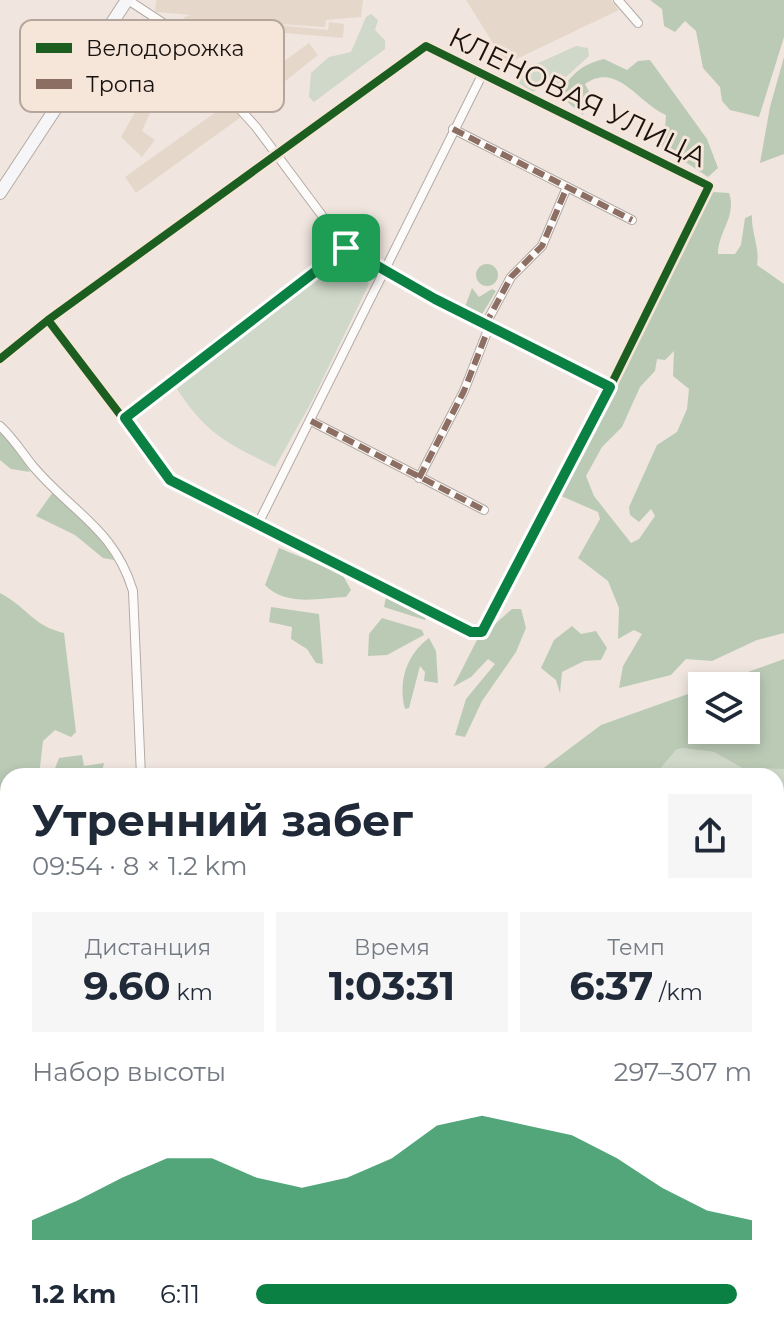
<!DOCTYPE html>
<html lang="ru">
<head>
<meta charset="utf-8">
<style>
  body { margin:0; font-family:Montserrat,sans-serif; background:#f6f6f7; color:#1f2937; height:100vh; display:flex; flex-direction:column; font-size:30px; white-space:nowrap }
  * { box-sizing:border-box; margin:0 }
  p { font-size:26px; color:#747a83 }
  .icon { flex:none; width:44px; height:44px; fill:none; stroke:currentColor; stroke-width:2; stroke-linecap:round; stroke-linejoin:round }
  .map { position:relative; flex:1; overflow:hidden }
  .side { position:absolute; left:0px; top:768px; width:784px; height:574px; display:flex; flex-direction:column; background:#fff; border-radius:24px 24px 0 0; box-shadow:0 4px 12px #0003 }
  .side>* { flex:none }
  .tools { position:absolute; left:688px; top:672px; display:grid; gap:16px }
  .tools a { display:grid; place-items:center; width:72px; height:72px; border-radius:0px; background:#fff; box-shadow:0 4px 12px #0003; font-size:40px }
  .pin { position:absolute; display:grid; place-items:center; width:68px; height:68px; color:#fff; margin:-34px; border-radius:16px; box-shadow:0 4px 12px #0006 }
  .round { display:grid; place-items:center; flex:none; width:84px; height:84px; border-radius:0px; background:#f6f6f7 }
  .head { display:flex; align-items:center; justify-content:space-between; height:136px; padding:0 32px }
  h1 { font-size:44px; font-weight:700; line-height:60px }
  .figures { display:grid; grid-template-columns:repeat(3,1fr); gap:12px; height:136px; padding:8px 32px }
  .figures div { display:grid; align-content:center; border-radius:0px; background:#f6f6f7; text-align:center }
  .figures b { font-size:40px; font-weight:700 }
  .figures small { font-size:22px; font-weight:400 }
  .figures p { font-size:22px }
  .chart { height:224px; padding:16px 32px }
  .chart p { display:flex; justify-content:space-between }
  .chart svg { width:100%; height:144px; margin-top:8px; fill:#0b8043; opacity:.7 }
  ul { padding:0 32px; list-style:none; font-size:26px }
  li { display:grid; grid-template-columns:128px 96px 1fr; align-items:center; height:60px }
  li i { height:20px; border-radius:10px; background:#0b8043 }
  .map>svg:first-child { display:block }
</style>
</head>
<body>
<div class="map">
<svg width="784" height="1341" viewBox="0 0 784 1341">
  <rect width="100%" height="100%" fill="#f0e6df"/>
  <g fill="#e5d8cb">
    <path d="M 156,0 L 363,0 L 361,17 L 326,20 L 325,27 L 247,22 L 328,30 L 329,22 L 344,24 L 343,38 L 184,24 L 184,17 L 191,15 L 155,12 Z"/>
    <path d="M 466,0 L 611,0 L 619,10 L 506,64 Z"/>
    <path d="M 309,43 L 318,55 L 244,114 L 232,99 Z"/>
    <path d="M 171,48 L 185,57 L 153,106 L 142,131 L 155,140 L 142,157 L 121,137 Z"/>
    <path d="M 230,102 L 241,117 L 136,193 L 125,177 Z"/>
  </g>
  <g fill="#cfd8c9">
    <path d="M 371,14 L 378,20 L 375,30 L 385,40 L 385,49 L 314,102 L 309,97 L 311,73 L 329,57 L 351,52 L 366,17 Z"/>
    <path d="M 576,46 L 588,48 L 589,56 L 556,86 L 542,85 L 532,93 L 519,83 L 523,70 Z"/>
    <path d="M 344,258 L 369,273 L 368,286 L 311,403 L 275,467 C 227,443 207,435 177,389 Z"/>
    <path d="M 682,748 L 714,752 L 742,768 L 784,769 L 784,975 L 776,981 L 776,776 L 654,776 L 676,750 Z"/>
    <path d="M 776,1018 L 784,1018 L 782,1107 L 776,1106 Z"/>
  </g>
  <g fill="#bacab5" fill-rule="evenodd">
    <path d="M 650,0 L 784,0 L 784,37 L 759,117 L 730,110 L 722,101 L 720,87 L 703,68 L 696,31 L 685,21 L 675,32 L 664,26 L 662,9 Z"/>
    <path d="M 784,57 L 784,154 L 760,163 L 770,107 Z"/>
    <path d="M 604,59 L 627,70 L 638,61 L 650,60 L 707,139 L 718,168 L 708,177 L 657,143 L 665,128 L 666,115 C 638,103 617,61 585,84 L 591,95 L 583,115 L 559,95 C 570,75 582,64 604,59 Z"/>
    <path d="M 713,192 L 729,193 C 737,217 718,231 718,254 L 735,254 L 741,245 L 745,218 L 752,215 C 751,233 760,247 757,265 L 784,284 L 784,633 L 757,640 L 712,661 L 686,659 L 671,675 L 619,688 L 623,666 L 642,634 L 634,630 L 618,639 L 619,608 L 608,581 L 578,558 L 600,519 L 598,512 L 559,495 ZM 674,351 L 673,376 L 689,389 L 687,409 L 677,432 L 657,445 L 629,507 L 630,515 L 639,522 L 651,509 L 655,516 L 639,539 L 631,543 L 594,496 L 586,476 L 602,447 L 622,427 L 640,387 L 655,371 L 657,359 L 665,360 Z"/>
    <circle cx="487" cy="275" r="11"/>
    <path d="M 472,288 L 479,297 L 492,289 L 496,291 L 481,316 L 465,307 Z"/>
    <path d="M 0,427 L 12,439 L 30,472 L 11,469 L 0,460 Z"/>
    <path d="M 53,492 L 92,523 L 114,560 L 103,558 L 75,535 L 36,516 Z"/>
    <path d="M 279,548 L 342,574 L 351,590 L 346,597 C 319,598 286,607 265,585 Z"/>
    <path d="M 0,593 C 27,607 33,626 64,633 L 76,732 L 71,737 L 55,730 L 43,741 L 39,776 L 8,776 L 8,825 L 0,826 Z"/>
    <path d="M 386,597 L 428,612 L 425,620 L 384,607 Z"/>
    <path d="M 271,607 L 319,614 L 323,664 L 316,663 L 307,649 L 291,639 L 292,627 L 269,622 Z"/>
    <path d="M 512,609 L 521,609 L 526,628 L 516,652 L 482,701 L 465,737 L 455,735 L 466,699 L 495,664 L 488,659 L 471,677 L 453,687 L 477,640 Z"/>
    <path d="M 382,618 L 422,630 L 424,635 L 387,655 L 368,656 L 369,634 Z"/>
    <path d="M 572,626 L 581,634 L 596,631 L 607,648 L 601,660 L 584,661 L 562,672 L 560,693 L 556,680 L 541,668 L 554,640 Z"/>
    <path d="M 429,638 L 436,651 L 438,683 L 424,681 L 425,672 L 420,666 L 409,708 L 405,709 C 398,682 406,655 429,638 Z"/>
    <path d="M 784,659 L 784,769 L 742,768 L 714,752 L 682,748 L 676,750 L 654,776 L 533,776 L 601,725 L 702,689 L 702,730 L 746,730 L 746,686 L 709,686 Z"/>
    <path d="M 82,755 L 84,766 L 104,763 L 101,776 L 52,776 L 59,758 Z"/>
    <path d="M 8,859 L 8,973 L 0,986 L 0,861 Z"/>
    <path d="M 0,1068 L 8,1072 L 8,1126 L 0,1121 Z"/>
    <path d="M 776,1112 L 784,1117 L 784,1341 L 626,1341 L 628,1334 L 776,1334 Z"/>
    <path d="M 0,1198 L 8,1202 L 8,1334 L 242,1334 L 245,1341 L 0,1341 Z"/>
    <path d="M 395,1334 L 522,1334 L 535,1341 L 409,1341 Z"/>
  </g>
  <g fill="none" stroke-linecap="round" stroke-linejoin="round">
    <g stroke="#b2aba5" stroke-width="10">
      <g id="minor">
        <path d="M 128,0 L 195,44 L 198,61 L 217,92 L 230,98 L 256,127 L 350,253 L 610,387"/>
        <path d="M 618,0 L 638,23"/>
        <path d="M 453,129 L 632,220"/>
        <path d="M 485,325 L 511,277 L 542,246 L 567,187"/>
        <path d="M 0,359 L 48,320 L 426,46 L 709,186 L 610,387 L 482,632 L 471,632 L 170,480 L 48,320"/>
        <path d="M 125,418 L 346,248"/>
        <path d="M 311,421 L 484,510"/>
        <path d="M 0,426 C 13,438 21,451 32,465 C 71,512 114,528 133,591 L 141,776"/>
        <path d="M 419,478 L 464,391 L 489,327"/>
        <path d="M 257,526 L 482,75"/>
        <path d="M 0,837 L 8,836"/>
        <path d="M 0,1053 L 8,1049"/>
        <path d="M 252,1334 L 257,1341"/>
      </g>
    </g>
    <g stroke="#b2aba5" stroke-width="14">
      <path id="secondary" d="M 0,193 L 127,0"/>
    </g>
    <use href="#minor" stroke="#fdfbfa" stroke-width="8"/>
    <use href="#secondary" stroke="#f6f5f7" stroke-width="12"/>
    <g stroke="#8d6e63" stroke-width="6" stroke-dasharray="12 6" stroke-linecap="butt">
      <path d="M 453,129 L 632,220"/>
      <path d="M 485,325 L 511,277 L 542,246 L 567,187"/>
      <path d="M 125,418 L 346,248"/>
      <path d="M 311,421 L 484,510"/>
      <path d="M 419,478 L 464,391 L 489,327"/>
    </g>
    <g stroke="#f6e5d9" stroke-width="13">
      <path id="cycleway" d="M 0,359 L 48,320 L 426,46 L 709,186 L 610,387 L 482,632 L 471,632 L 170,480 L 48,320"/>
    </g>
    <use href="#cycleway" stroke="#1b5e20" stroke-width="8"/>
  </g>
  <g fill="none" stroke-linecap="round" stroke-linejoin="round">
    <g stroke="#fff" stroke-width="16">
      <path id="route" d="M 346,248 L 435,299 L 610,387 L 482,632 L 471,632 L 170,480 L 125,418 Z"/>
    </g>
    <use href="#route" stroke="#0b8043" stroke-width="10"/>
  </g>
  <g text-anchor="middle" dominant-baseline="central" stroke-width="6" stroke-linejoin="round" paint-order="stroke">
    <g font-size="28" fill="#19130f" stroke="#f6e5d9">
      <text transform="translate(578 97) rotate(26)">КЛЕНОВАЯ УЛИЦА</text>
    </g>
  </g>
  <rect x="20" y="20" width="264" height="92" rx="12" fill="#f6e5d9" stroke="#b4a69c" stroke-width="2"/>
  <rect x="36" y="43" width="36" height="10" fill="#1b5e20"/>
  <rect x="36" y="79" width="36" height="10" fill="#8d6e63"/>
  <g font-size="22" fill="#19130f">
    <text x="86" y="56">Велодорожка</text>
    <text x="86" y="92">Тропа</text>
  </g>
</svg>
<div class="tools">
<a><svg class="icon" aria-label="layers" viewBox="0 0 24 24"><path d="M12 4l9 5-9 5-9-5zM3 14l9 5 9-5"/></svg></a>
</div>
<div class="pin" style="left:346px;top:248px;background:#1e9e55"><svg class="icon" aria-label="arrive" viewBox="0 0 24 24"><path d="M6 21V4h12l-3 4 3 4H6"/></svg></div>
<section class="side">
<div class="head"><div><h1>Утренний забег</h1><p>09:54 · 8 × 1.2 km</p></div><a class="round"><svg class="icon" aria-label="share" viewBox="0 0 24 24"><path d="M12 15V3M7 8l5-5 5 5M5 13v7h14v-7"/></svg></a></div>
<div class="figures">
<div><p>Дистанция</p><b>9.60<small> km</small></b></div>
<div><p>Время</p><b>1:03:31</b></div>
<div><p>Темп</p><b>6:37<small> /km</small></b></div>
</div>
<div class="chart"><p><span>Набор высоты</span>297–307 m</p>
<svg viewBox="0 0 160 44" preserveAspectRatio="none"><path d="M0 44V38L10 32L20 25L30 19L40 19L50 25L60 28L70 25L80 19L90 9L100 6L110 9L120 12L130 19L140 28L150 35L160 38V44z"/></svg>
</div>
<ul>
<li><b>1.2 km</b>6:11<i style="width:97%"></i></li>
</ul>
</section>
</div>
</body>
</html>
